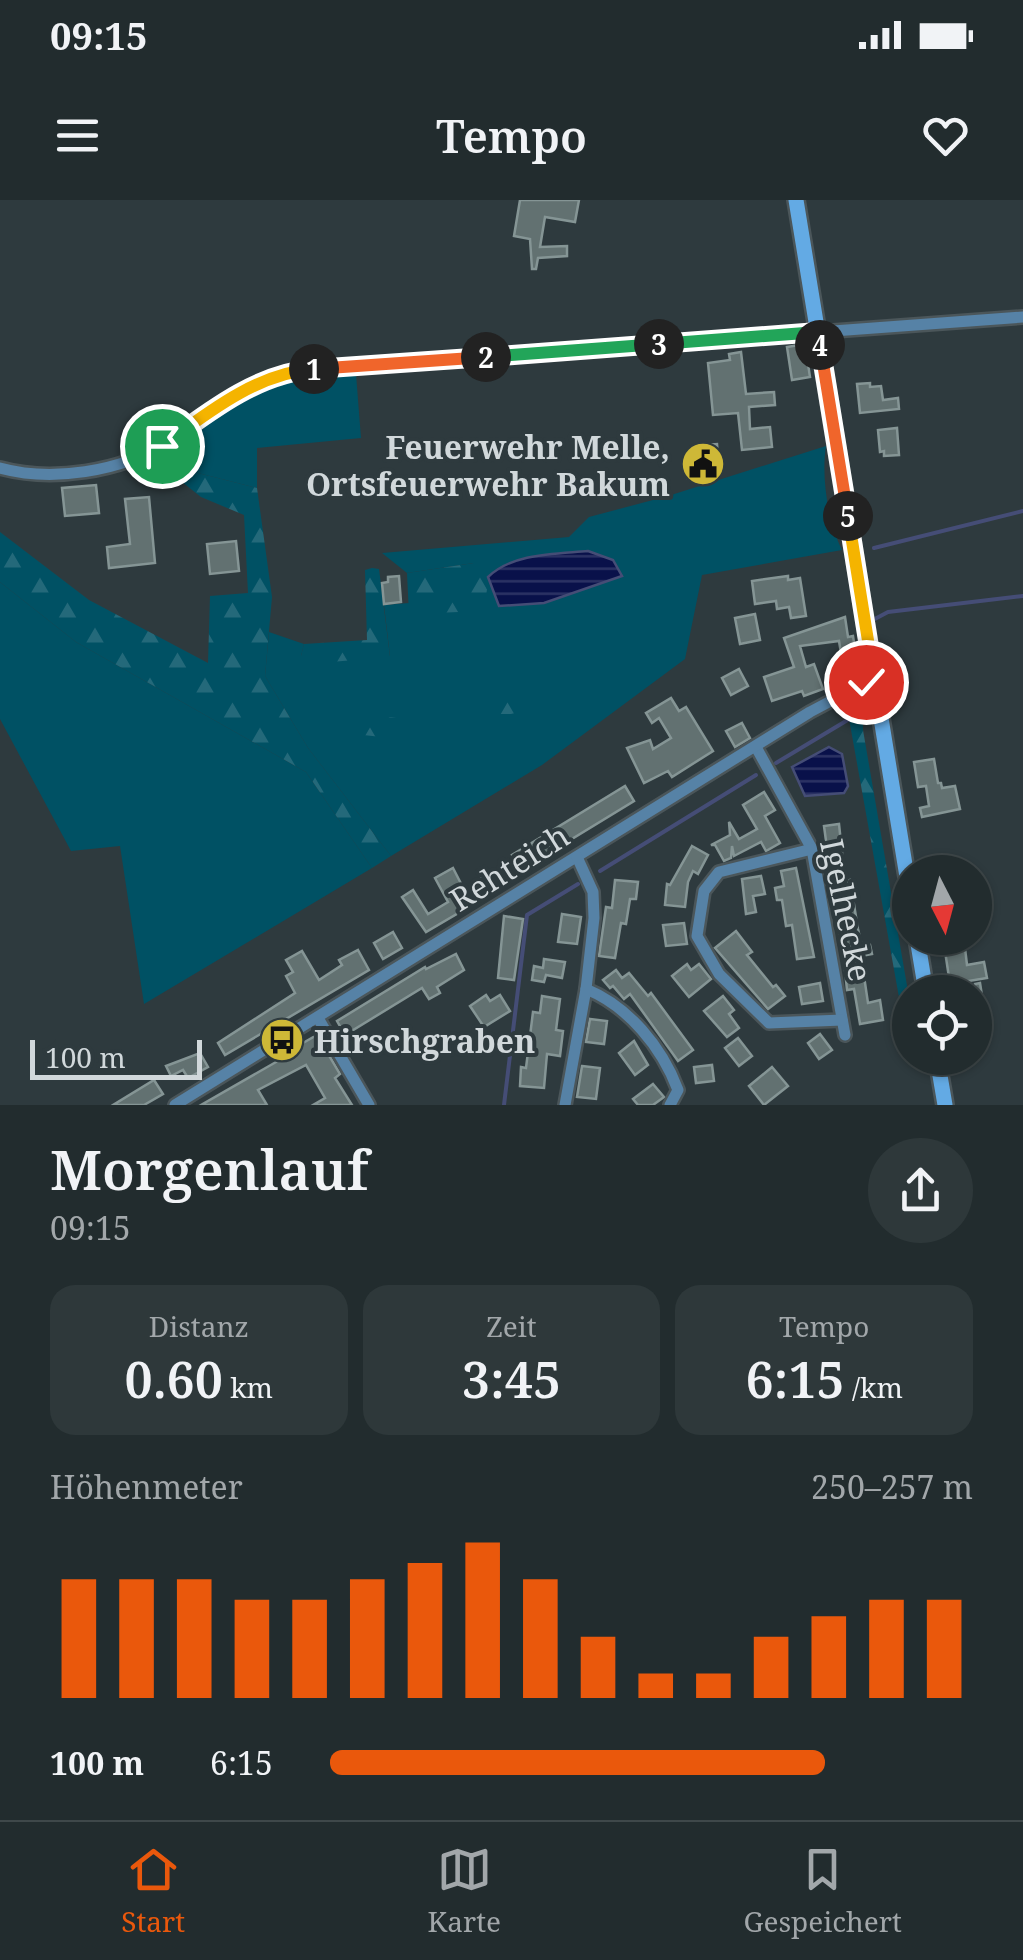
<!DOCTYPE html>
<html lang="de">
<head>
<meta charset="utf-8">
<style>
  body { margin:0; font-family:"Noto Serif",serif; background:#2e383a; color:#f1f3f6; height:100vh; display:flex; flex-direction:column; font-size:38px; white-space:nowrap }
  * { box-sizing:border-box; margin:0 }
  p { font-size:32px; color:#a2a7aa }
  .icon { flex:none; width:55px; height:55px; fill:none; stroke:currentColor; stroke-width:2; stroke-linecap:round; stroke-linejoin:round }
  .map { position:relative; height:905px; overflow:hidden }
  .panel { display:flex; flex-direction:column; background:#222c2e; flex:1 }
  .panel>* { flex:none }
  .needle { width:65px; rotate:174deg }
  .fabs { position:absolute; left:892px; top:655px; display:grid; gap:20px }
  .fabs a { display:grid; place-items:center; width:100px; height:100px; border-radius:50%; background:#222c2e; box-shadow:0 2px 8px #0004,0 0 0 2px #3f484a; font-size:50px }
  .scale { position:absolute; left:30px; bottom:25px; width:172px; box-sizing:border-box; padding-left:10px; border:5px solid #d1d8db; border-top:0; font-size:28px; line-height:35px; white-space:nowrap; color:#d1d8db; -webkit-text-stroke:8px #2e3a3e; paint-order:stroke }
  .pin { position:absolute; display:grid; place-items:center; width:85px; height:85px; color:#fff; margin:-42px; border:5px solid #fff; border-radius:50%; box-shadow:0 2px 10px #0007 }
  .km { position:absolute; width:50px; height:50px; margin:-25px; border-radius:50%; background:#222; color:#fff; font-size:28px; line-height:50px; text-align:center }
  .round { display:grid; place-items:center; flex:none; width:105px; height:105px; border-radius:52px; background:#2e383a }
  .summary { display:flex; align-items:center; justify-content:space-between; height:170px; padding:0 50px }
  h1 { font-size:55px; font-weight:600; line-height:75px }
  .figures { display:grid; grid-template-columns:repeat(3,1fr); gap:15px; height:170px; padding:10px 50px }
  .figures div { display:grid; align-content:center; border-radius:25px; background:#2e383a; text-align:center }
  .figures b { font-size:50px; font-weight:600 }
  .figures small { font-size:28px; font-weight:400 }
  .figures p { font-size:28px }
  .chart { height:280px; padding:20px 50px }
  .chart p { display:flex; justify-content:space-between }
  .chart svg { width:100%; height:180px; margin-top:10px; stroke:#ea580c; stroke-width:6 }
  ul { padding:0 50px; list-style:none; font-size:32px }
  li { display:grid; grid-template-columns:160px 120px 1fr; align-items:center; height:75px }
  li i { height:25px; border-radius:12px; background:#ea580c }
  .status { display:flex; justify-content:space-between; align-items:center; height:70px; padding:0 50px; background:#222c2e; direction:ltr }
  .status svg { height:28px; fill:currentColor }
  header { display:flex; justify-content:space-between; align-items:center; height:130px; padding:0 50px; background:#222c2e; font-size:45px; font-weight:600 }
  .menu { display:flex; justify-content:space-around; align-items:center; height:140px; border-top:2px solid #3f484a; background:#222c2e; font-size:28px; color:#a2a7aa }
  .menu a { display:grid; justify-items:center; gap:5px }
  .menu .active { color:#ea580c }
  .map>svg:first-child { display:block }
</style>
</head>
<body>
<div class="status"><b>09:15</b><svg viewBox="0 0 49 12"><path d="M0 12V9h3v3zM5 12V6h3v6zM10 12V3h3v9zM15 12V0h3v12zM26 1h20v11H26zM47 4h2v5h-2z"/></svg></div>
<header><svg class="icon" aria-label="menu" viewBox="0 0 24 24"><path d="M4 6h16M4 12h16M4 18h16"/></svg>Tempo<svg class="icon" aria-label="heart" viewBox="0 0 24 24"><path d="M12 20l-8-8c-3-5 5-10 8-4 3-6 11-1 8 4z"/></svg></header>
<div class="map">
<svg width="1023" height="905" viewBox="0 0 1023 905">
  <defs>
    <pattern id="forest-firs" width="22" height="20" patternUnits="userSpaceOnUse" patternTransform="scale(2.5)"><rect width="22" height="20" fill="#005164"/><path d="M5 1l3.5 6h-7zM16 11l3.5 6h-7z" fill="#24697a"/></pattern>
    <pattern id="water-rules" width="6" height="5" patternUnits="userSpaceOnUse" patternTransform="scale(2.5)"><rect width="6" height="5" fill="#09114a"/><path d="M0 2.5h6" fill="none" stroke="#2c3364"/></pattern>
  </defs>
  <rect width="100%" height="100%" fill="#2e3a3e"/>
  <g fill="#005164">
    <path d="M 356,174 L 361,238 L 257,248 L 257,288 L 190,271 L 182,245 L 187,236 L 257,190 L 293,179 Z"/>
    <path d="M 826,246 C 821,277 828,322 842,350 L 702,375 L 685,459 L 542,565 L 391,656 L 308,548 L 265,476 L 269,432 L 304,444 L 301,456 L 390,456 L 384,405 L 409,403 L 409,413 L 474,363 L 407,373 L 382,353 L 569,337 L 589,317 L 668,296 Z"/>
    <path d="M 0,382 L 76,442 L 306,572 L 372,668 L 144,804 L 120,646 L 71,651 L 0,519 Z"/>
  </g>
  <g fill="url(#forest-firs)">
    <path d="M 165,249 L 190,271 L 257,288 L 272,397 L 265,476 L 308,548 L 391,656 L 372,668 L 306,572 L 76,442 L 0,382 L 0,332 L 89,400 L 208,463 L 210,396 L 248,393 L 244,315 L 201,297 L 177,278 L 138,279 L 134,266 Z"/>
    <path d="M 474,363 L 487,389 L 484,411 L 409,414 L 407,373 Z"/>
    <path d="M 372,368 L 379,369 L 390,457 L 319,463 L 301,456 L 304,444 L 367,440 L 365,370 Z"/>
    <path d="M 862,495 L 863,530 L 910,803 L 902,814 L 846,502 Z"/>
    <path d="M 536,500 L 539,507 L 511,514 L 468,514 L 489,503 Z"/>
    <path d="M 391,517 L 417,522 L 391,538 L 354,534 L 361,523 Z"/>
  </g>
  <g fill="url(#water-rules)" stroke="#454d76" stroke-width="2.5">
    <path d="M 588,351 L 613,360 L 622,376 L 544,403 L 499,406 L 488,377 C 513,353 554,354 588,351 Z"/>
    <path d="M 829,547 L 842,554 L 848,586 L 844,593 L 805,596 L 792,567 Z"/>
  </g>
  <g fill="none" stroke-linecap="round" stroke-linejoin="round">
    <g stroke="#454d76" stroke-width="4">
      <path d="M 874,348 L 1023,311"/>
      <path d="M 871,424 L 871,421 L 888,412 L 1023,396"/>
      <path d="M 776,563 L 861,512"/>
      <path d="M 600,671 L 756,575"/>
      <path d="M 504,905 L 527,715 L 578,684"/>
    </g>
  </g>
  <g fill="#627171" stroke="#859595" stroke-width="2.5">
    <path d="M 520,0 L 579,0 L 575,22 L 545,17 L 540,47 L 567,46 L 567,56 L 538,58 L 536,69 L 532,69 L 530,39 L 514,36 Z"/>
    <path d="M 805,144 L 810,177 L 792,180 L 787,147 Z"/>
    <path d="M 741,152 L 746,194 L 774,192 L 775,205 L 749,207 L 750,229 L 770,227 L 772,247 L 742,250 L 738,213 L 713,215 L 708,163 L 730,160 L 729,154 Z"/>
    <path d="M 870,183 L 870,187 L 881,186 L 883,200 L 898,198 L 899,209 L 860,213 L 857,184 Z"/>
    <path d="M 897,228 L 899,255 L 884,256 L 884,251 L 880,252 L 878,230 Z"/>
    <path d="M 717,244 L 719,268 L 715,268 L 716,273 L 688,278 L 687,259 L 707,258 L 706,245 Z"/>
    <path d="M 96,285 L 99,313 L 65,316 L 62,288 Z"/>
    <path d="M 149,297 L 155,363 L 109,368 L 107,347 L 130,344 L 125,299 Z"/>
    <path d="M 236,341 L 239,371 L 210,374 L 207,344 Z"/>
    <path d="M 399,376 L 401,402 L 384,404 L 382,383 L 388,382 L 388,377 Z"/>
    <path d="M 788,376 L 788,380 L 800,378 L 806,416 L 791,418 L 789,407 L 777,409 L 776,401 L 755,404 L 752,381 Z"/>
    <path d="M 755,414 L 760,440 L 740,444 L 735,418 Z"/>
    <path d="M 845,417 L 848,437 L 853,436 L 858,469 L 844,471 L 839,441 L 800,446 L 806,467 L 814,464 L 823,489 L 804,496 L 802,491 L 772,501 L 764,477 L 794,467 L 784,438 Z"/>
    <path d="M 739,469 L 748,486 L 731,495 L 722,478 Z"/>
    <path d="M 671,498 L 679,511 L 686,507 L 713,551 L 672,577 L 668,571 L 644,583 L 627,548 L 650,540 L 653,549 L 671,538 L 659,518 L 652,523 L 646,513 Z"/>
    <path d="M 742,523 L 750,538 L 735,547 L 726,531 Z"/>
    <path d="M 934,559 L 938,583 L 941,583 L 942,588 L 955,586 L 960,609 L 922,617 L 920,608 L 929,606 L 926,586 L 918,587 L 914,562 Z"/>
    <path d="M 625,586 L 634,601 L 521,670 L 512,655 Z"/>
    <path d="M 764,592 L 775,610 L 765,616 L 780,643 L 766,651 L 761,642 L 734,656 L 732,646 L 731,658 L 724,661 L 715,645 L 711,645 L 730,635 L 729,622 L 739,639 L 757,629 L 743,605 Z"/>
    <path d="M 839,624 L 845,681 L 850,680 L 858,729 L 862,746 L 870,745 L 872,754 L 861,756 L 868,803 L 880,800 L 883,820 L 860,824 L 854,789 L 847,790 L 843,749 L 826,663 L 829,663 L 824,626 Z"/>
    <path d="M 692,646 L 708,655 L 698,674 L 693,671 L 688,682 L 685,707 L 665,705 L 667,684 L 670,685 Z"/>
    <path d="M 453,668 L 472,705 L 426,732 L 402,697 L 413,690 L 428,714 L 448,702 L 435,678 Z"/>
    <path d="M 499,668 L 508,684 L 489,695 L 480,679 Z"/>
    <path d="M 796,668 L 814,757 L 797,759 L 792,725 L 786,726 L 782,700 L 777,700 L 775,688 L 784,686 L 781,671 Z"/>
    <path d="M 761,676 L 765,694 L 753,696 L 756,712 L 746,714 L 742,679 Z"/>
    <path d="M 615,680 L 638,682 L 636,699 L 630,699 L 626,724 L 621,723 L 615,758 L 599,756 L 606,707 L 612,708 Z"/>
    <path d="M 562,714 L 581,717 L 577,744 L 558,742 Z"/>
    <path d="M 504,716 L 523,719 L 514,780 L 498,778 Z"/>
    <path d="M 684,723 L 687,744 L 666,746 L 663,725 Z"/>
    <path d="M 736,731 L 752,752 L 747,755 L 773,787 L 776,785 L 785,796 L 768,809 L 715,748 Z"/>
    <path d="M 393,732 L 402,748 L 383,759 L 374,743 Z"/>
    <path d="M 965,748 L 967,765 L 984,762 L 987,778 L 950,784 L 945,751 Z"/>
    <path d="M 358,750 L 369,770 L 225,855 L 218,843 L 295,793 L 286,776 L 293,772 L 286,760 L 302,751 L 319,780 L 342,765 L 339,760 Z"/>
    <path d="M 456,754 L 464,770 L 437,787 L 440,793 L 429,799 L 422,788 L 345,835 L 337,821 L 425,767 L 426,769 Z"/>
    <path d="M 544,759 L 565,762 L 562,778 L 546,775 L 544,782 L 532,780 L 534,766 L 543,768 Z"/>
    <path d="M 687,764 L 691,770 L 699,764 L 711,779 L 689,797 L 672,776 Z"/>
    <path d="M 616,770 L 622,778 L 629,773 L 648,796 L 651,793 L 693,850 L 678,861 L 630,794 L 624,799 L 613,786 L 610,788 L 603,780 Z"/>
    <path d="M 820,783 L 823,801 L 802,804 L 799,787 Z"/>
    <path d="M 980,783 L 986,821 L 975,823 L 975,784 Z"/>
    <path d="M 486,795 L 490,801 L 500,795 L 510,811 L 484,827 L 470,806 Z"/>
    <path d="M 542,796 L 560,799 L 556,830 L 563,831 L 560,856 L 547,854 L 544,888 L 520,886 L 521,867 L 526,868 L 533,812 L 540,813 Z"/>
    <path d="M 723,796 L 734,810 L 729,814 L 739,828 L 727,837 L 704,811 Z"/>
    <path d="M 590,819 L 607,821 L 604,844 L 586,842 Z"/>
    <path d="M 820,834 L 832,850 L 819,859 L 808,843 Z"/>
    <path d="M 317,835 L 340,874 L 335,878 L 352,905 L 313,905 L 325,898 L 306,865 L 258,890 L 267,905 L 201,905 L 297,850 L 296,847 Z"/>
    <path d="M 738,838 L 752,856 L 739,866 L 725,848 Z"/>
    <path d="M 634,841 L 648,865 L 635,875 L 619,853 Z"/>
    <path d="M 200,853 L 208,867 L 188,878 L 183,870 L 171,876 L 166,866 Z"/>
    <path d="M 712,865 L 714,881 L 696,883 L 694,867 Z"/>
    <path d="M 582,866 L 600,868 L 596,899 L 577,897 Z"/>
    <path d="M 772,867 L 788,886 L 764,905 L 749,886 Z"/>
    <path d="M 154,880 L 163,894 L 144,905 L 113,905 Z"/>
    <path d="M 653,884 L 664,897 L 653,905 L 638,905 L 633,899 Z"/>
  </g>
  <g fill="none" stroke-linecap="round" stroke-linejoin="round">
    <g stroke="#4b565a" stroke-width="16">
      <g id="minor">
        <path d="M 0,268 C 51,282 121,272 165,243 C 207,216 245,186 293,171 L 1023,117"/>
        <path d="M 756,547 L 812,649 L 845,835"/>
        <path d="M 812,649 L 719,672 L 704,691 L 697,736 L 719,774 L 769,823 L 842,820"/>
        <path d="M 586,789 C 628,806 662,847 678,890 L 670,905"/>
        <path d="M 318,818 L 369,905"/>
        <path d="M 175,905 L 810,512 L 874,478"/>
        <path d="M 565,905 L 586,789 L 594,718 L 593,692 L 577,657"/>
      </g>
    </g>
    <g stroke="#4b565a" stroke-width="20">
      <g id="secondary">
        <path d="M 796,0 L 910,695"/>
        <path d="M 917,738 L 926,792"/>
        <path d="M 937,858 L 945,905"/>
      </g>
    </g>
    <use href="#minor" stroke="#5682a6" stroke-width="11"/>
    <use href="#secondary" stroke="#63aae4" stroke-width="15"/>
  </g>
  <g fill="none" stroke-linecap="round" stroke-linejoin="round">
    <g stroke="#fff" stroke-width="20">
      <path id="split-1" d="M 162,246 C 207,213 257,173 314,169"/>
    </g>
    <g stroke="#fff" stroke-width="20">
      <path id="split-2" d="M 314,169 L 486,157"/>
    </g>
    <g stroke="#fff" stroke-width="20">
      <path id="split-3" d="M 486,157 L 659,144"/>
    </g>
    <g stroke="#fff" stroke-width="20">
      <path id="split-4" d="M 659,144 L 818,132 L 820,145"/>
    </g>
    <g stroke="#fff" stroke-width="20">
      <path id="split-5" d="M 820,145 L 848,316"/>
    </g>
    <g stroke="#fff" stroke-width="20">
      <path id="split-6" d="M 848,316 L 874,478 L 866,482"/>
    </g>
    <use href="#split-1" stroke="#f5b400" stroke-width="12"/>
    <use href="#split-2" stroke="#f0652b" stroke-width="12"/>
    <use href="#split-3" stroke="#22a559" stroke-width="12"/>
    <use href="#split-4" stroke="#22a559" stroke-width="12"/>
    <use href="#split-5" stroke="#f0652b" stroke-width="12"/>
    <use href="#split-6" stroke="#f5b400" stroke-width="12"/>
  </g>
  <defs>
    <g id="civic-disc" transform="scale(2.25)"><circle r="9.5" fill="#ceb837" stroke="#2e3a3e"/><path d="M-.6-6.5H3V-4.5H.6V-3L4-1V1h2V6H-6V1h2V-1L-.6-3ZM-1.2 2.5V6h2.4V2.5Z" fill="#111"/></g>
    <g id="bus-disc" transform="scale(2.25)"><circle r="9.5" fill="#ceb837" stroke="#2e3a3e"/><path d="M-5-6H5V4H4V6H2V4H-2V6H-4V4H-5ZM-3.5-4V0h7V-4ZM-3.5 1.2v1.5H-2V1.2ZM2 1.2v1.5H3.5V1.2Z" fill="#111"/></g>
  </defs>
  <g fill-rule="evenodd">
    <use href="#civic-disc" x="703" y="264"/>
    <use href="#bus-disc" x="282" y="840"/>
  </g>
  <g text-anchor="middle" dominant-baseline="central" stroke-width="8" stroke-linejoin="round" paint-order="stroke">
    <g font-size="32" font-weight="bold" fill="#d1d8db" stroke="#2e3a3e" text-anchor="end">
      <text x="670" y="246">Feuerwehr Melle,<tspan x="670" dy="37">Ortsfeuerwehr Bakum</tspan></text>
      <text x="314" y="840" text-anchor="start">Hirschgraben</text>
    </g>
    <g font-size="32" fill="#d1d8db" stroke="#2e3a3e">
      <text transform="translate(509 667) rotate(-32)">Rehteich</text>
      <text transform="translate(847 710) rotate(78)">Igelhecke</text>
    </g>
  </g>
</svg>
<div class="fabs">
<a><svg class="needle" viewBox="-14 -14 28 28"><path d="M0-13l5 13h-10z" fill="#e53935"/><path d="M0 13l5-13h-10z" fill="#a2a7aa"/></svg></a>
<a><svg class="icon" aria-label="locate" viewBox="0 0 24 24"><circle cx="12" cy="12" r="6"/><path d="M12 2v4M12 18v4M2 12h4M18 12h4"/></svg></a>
</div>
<div class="scale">100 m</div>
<div class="pin" style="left:162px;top:246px;background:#1e9e55"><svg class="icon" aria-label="arrive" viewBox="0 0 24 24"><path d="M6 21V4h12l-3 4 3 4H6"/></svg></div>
<div class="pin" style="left:866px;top:482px;background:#d93025"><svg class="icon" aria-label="check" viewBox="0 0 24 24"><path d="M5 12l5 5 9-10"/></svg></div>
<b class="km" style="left:314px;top:169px">1</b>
<b class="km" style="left:486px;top:157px">2</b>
<b class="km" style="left:659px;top:144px">3</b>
<b class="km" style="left:820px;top:145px">4</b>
<b class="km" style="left:848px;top:316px">5</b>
</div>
<section class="panel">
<div class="summary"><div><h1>Morgenlauf</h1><p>09:15</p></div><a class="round"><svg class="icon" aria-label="share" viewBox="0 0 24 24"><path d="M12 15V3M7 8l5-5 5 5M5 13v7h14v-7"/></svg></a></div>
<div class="figures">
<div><p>Distanz</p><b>0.60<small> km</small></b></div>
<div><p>Zeit</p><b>3:45</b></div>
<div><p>Tempo</p><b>6:15<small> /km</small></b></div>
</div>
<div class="chart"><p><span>Höhenmeter</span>250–257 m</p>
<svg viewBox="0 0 160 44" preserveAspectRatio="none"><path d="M5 44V15M15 44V15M25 44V15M35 44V20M45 44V20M55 44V15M65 44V11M75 44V6M85 44V15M95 44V29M105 44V38M115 44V38M125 44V29M135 44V24M145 44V20M155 44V20"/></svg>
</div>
<ul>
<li><b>100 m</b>6:15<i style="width:77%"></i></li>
</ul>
</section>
<nav class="menu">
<a class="active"><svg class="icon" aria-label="home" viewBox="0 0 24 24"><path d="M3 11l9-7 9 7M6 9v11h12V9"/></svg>Start</a>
<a><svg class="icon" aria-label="map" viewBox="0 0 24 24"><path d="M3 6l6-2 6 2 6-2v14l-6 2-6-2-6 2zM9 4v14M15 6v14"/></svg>Karte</a>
<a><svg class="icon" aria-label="saved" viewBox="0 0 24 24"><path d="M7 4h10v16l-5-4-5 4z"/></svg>Gespeichert</a>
</nav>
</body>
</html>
